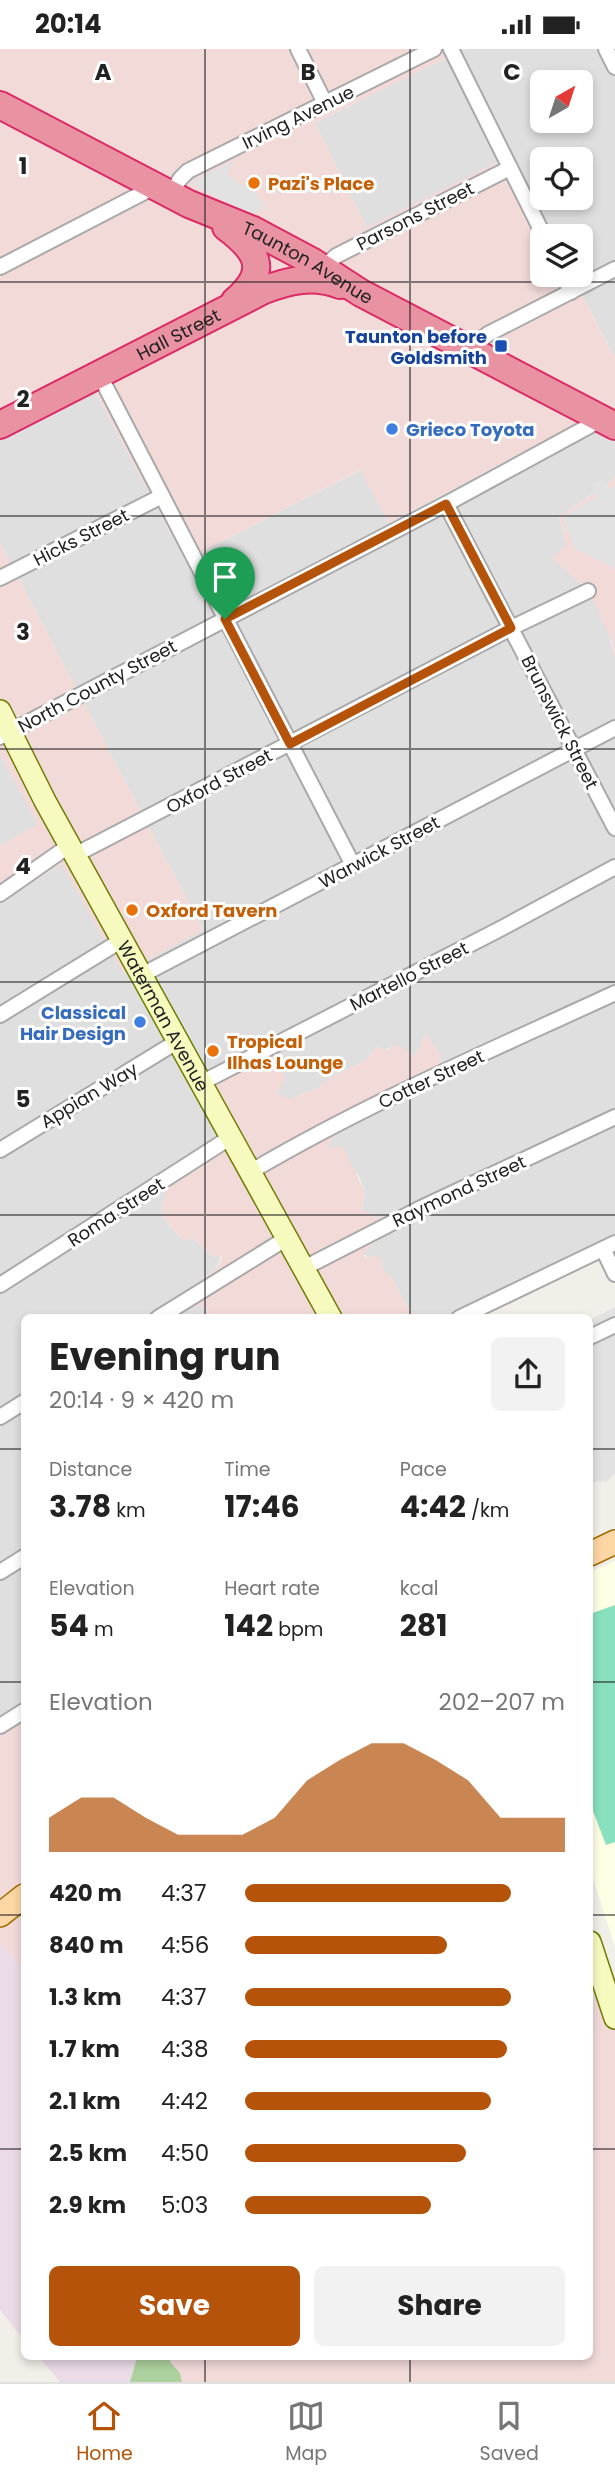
<!DOCTYPE html>
<html lang="en">
<head>
<meta charset="utf-8">
<style>
  body { margin:0; font-family:Poppins,sans-serif; background:#f2f2f2; color:#222; height:100vh; display:flex; flex-direction:column; font-size:26px; white-space:nowrap }
  * { box-sizing:border-box; margin:0 }
  p { font-size:23px; color:#767676 }
  .icon { flex:none; width:38px; height:38px; fill:none; stroke:currentColor; stroke-width:2; stroke-linecap:round; stroke-linejoin:round }
  .map { position:relative; flex:1; overflow:hidden }
  .panel { position:absolute; left:21px; top:1265px; width:572px; height:1046px; display:flex; flex-direction:column; background:#fff; border-radius:10px; box-shadow:0 4px 10px #0003 }
  .panel>* { flex:none }
  .needle { width:46px; rotate:39deg }
  .tools { position:absolute; left:530px; top:21px; display:grid; gap:14px }
  .tools a { display:grid; place-items:center; width:63px; height:63px; border-radius:10px; background:#fff; box-shadow:0 4px 10px #0003; font-size:35px }
  .pin { position:absolute; display:grid; place-items:center; width:60px; height:60px; color:#fff; margin:-72px -30px; border-radius:50% 50% 50% 0; rotate:-45deg; box-shadow:0 0 7px #0007 }
  .pin .icon { rotate:45deg }
  .round { display:grid; place-items:center; flex:none; width:74px; height:74px; border-radius:10px; background:#f2f2f2 }
  .head { display:flex; align-items:center; justify-content:space-between; height:119px; padding:0 28px }
  h1 { font-size:38px; font-weight:700; line-height:52px }
  .metrics { display:grid; grid-template-columns:repeat(3,1fr); gap:10px; height:119px; padding:7px 28px }
  .metrics div { display:grid; align-content:center }
  .metrics b { font-size:30px; font-weight:700 }
  .metrics small { font-size:19px; font-weight:400 }
  .metrics p { font-size:19px }
  .chart { height:196px; padding:14px 28px }
  .chart p { display:flex; justify-content:space-between }
  .chart svg { width:100%; height:126px; margin-top:7px; fill:#b45309; opacity:.7 }
  .primary-button { display:flex; gap:14px; margin-top:auto; padding:14px 28px }
  .primary-button a { flex:1; height:80px; border-radius:10px; background:#b45309; color:#fff; font-size:28px; font-weight:700; line-height:80px; text-align:center }
  .primary-button a+a { background:#f2f2f2; color:#222 }
  ul { padding:0 28px; list-style:none; font-size:23px }
  li { display:grid; grid-template-columns:112px 84px 1fr; align-items:center; height:52px }
  li i { height:18px; border-radius:9px; background:#b45309 }
  .status { display:flex; justify-content:space-between; align-items:center; height:49px; padding:0 35px; background:#fff; direction:ltr }
  .status svg { height:19px; fill:currentColor }
  .tab-bar { display:flex; justify-content:space-around; align-items:center; height:98px; border-top:2px solid #e0e0e0; background:#fff; font-size:19px; color:#767676 }
  .tab-bar a { display:grid; justify-items:center; gap:4px }
  .tab-bar .selected { color:#b45309 }
  .map>svg:first-child { display:block }
</style>
</head>
<body>
<div class="status"><b>20:14</b><svg viewBox="0 0 49 12"><path d="M0 12V9h3v3zM5 12V6h3v6zM10 12V3h3v9zM15 12V0h3v12zM26 1h20v11H26zM47 4h2v5h-2z"/></svg></div>
<div class="map">
<svg width="615" height="2333" viewBox="0 0 615 2333">
  <rect width="100%" height="100%" fill="#f2efe9"/>
  <g fill="#e0dfdf" fill-rule="evenodd">
    <path d="M 465,0 L 615,0 L 615,305 L 613,306 L 572,226 L 581,226 L 581,187 L 553,187 L 512,107 L 367,179 L 315,74 ZM 542,33 L 581,33 L 581,72 L 542,72 ZM 542,110 L 581,110 L 581,149 L 542,149 Z"/>
    <path d="M 95,343 L 185,511 L 361,421 L 389,474 L 577,374 L 615,392 L 615,426 L 600,446 L 592,445 L 560,467 L 559,472 L 615,583 L 610,592 L 615,608 L 615,1193 L 457,1269 L 416,1269 L 409,1261 L 393,1231 L 364,1205 L 372,1195 L 387,1185 L 382,1179 L 383,1167 L 376,1169 L 367,1164 L 362,1159 L 365,1144 L 359,1127 L 326,1101 L 327,1096 L 334,1087 L 354,1076 L 346,1069 L 437,1025 L 425,984 L 421,998 L 414,1007 L 390,998 L 385,1001 L 377,998 L 363,1013 L 334,1027 L 318,1039 L 292,1049 L 283,1049 L 277,1044 L 275,1019 L 266,1020 L 267,1013 L 274,1007 L 291,998 L 282,991 L 219,1023 L 228,1088 L 166,1144 L 162,1159 L 163,1168 L 181,1189 L 192,1189 L 214,1208 L 221,1206 L 216,1220 L 203,1229 L 208,1236 L 188,1260 L 198,1256 L 209,1260 L 201,1269 L 24,1269 L 24,1661 L 0,1676 L 0,853 L 61,815 L 203,881 L 0,494 L 0,392 Z"/>
    <path d="M 0,706 L 39,775 L 0,797 Z"/>
  </g>
  <g fill="#f2dad9">
    <path d="M 0,0 L 465,0 L 315,74 L 367,179 L 512,106 L 553,187 L 542,187 L 542,226 L 572,226 L 612,305 L 615,305 L 615,392 L 577,374 L 389,474 L 360,421 L 185,511 L 95,343 L 0,392 Z"/>
    <path d="M 615,426 L 615,608 L 611,590 L 592,550 L 587,549 L 588,542 L 552,509 L 567,495 L 563,488 L 565,482 L 559,472 L 560,467 L 593,445 L 600,446 Z"/>
    <path d="M 0,494 L 203,881 L 123,924 L 61,815 L 0,853 L 0,797 L 38,775 L 0,706 Z"/>
    <path d="M 425,984 L 438,1001 L 441,1008 L 437,1025 L 347,1070 L 355,1076 L 334,1087 L 326,1100 L 338,1097 L 344,1099 L 365,1144 L 362,1159 L 376,1169 L 387,1167 L 388,1175 L 382,1179 L 388,1185 L 372,1195 L 364,1206 L 366,1209 L 374,1207 L 381,1210 L 383,1220 L 393,1231 L 409,1261 L 416,1269 L 201,1269 L 208,1260 L 198,1256 L 176,1267 L 176,1256 L 208,1236 L 202,1230 L 216,1220 L 222,1209 L 221,1206 L 214,1208 L 192,1189 L 186,1192 L 181,1189 L 163,1168 L 162,1159 L 166,1144 L 164,1130 L 228,1088 L 199,1035 L 282,991 L 291,998 L 274,1007 L 267,1013 L 266,1019 L 280,1020 L 286,1029 L 277,1044 L 284,1049 L 292,1049 L 318,1039 L 334,1027 L 363,1013 L 377,998 L 385,1001 L 399,996 L 414,1007 L 421,998 Z"/>
    <path d="M 24,1661 L 24,1921 L 0,1894 L 0,1676 Z"/>
    <path d="M 590,1922 L 615,1967 L 615,2333 L 182,2333 L 180,2324 L 169,2313 L 171,2308 L 590,2308 Z"/>
  </g>
  <g fill="#ebdbe8">
    <path d="M 0,1894 L 24,1921 L 24,2291 L 0,2261 Z"/>
    <path d="M 39,2308 L 137,2308 L 130,2333 L 60,2333 Z"/>
  </g>
  <path fill="#ffffe5" d="M 615,1512 L 615,1898 L 590,1820 L 590,1523 Z"/>
  <path fill="#add19e" d="M 137,2308 L 171,2308 L 170,2313 L 180,2324 L 182,2333 L 130,2333 Z"/>
  <path fill="#88e0be" d="M 615,1556 L 615,1793 L 606,1796 L 590,1754 L 590,1565 Z"/>
  <g fill="#e2e2e2">
    <path d="M 231,113 L 233,114 L 227,126 L 245,137 L 246,136 L 253,139 L 265,159 L 251,166 L 197,138 L 192,132 Z"/>
    <path d="M 603,430 L 609,440 L 615,437 L 615,520 L 574,499 L 563,467 L 597,448 L 591,436 Z"/>
    <path d="M 615,1258 L 615,1424 L 607,1432 L 590,1433 L 590,1271 Z"/>
  </g>
  <g fill="none" stroke-linecap="round" stroke-linejoin="round">
    <g stroke="#a9a9a9" stroke-width="18">
      <g id="street">
        <path d="M 298,0 L 325,54"/>
        <path d="M 451,0 L 544,187"/>
        <path d="M 606,0 L 615,18"/>
        <path d="M 171,145 L 180,130 L 188,122 L 434,0"/>
        <path d="M 0,218 L 156,137"/>
        <path d="M 323,219 L 336,207 L 510,119"/>
        <path d="M 563,226 L 571,243"/>
        <path d="M 469,301 L 488,285 L 615,220"/>
        <path d="M 99,325 L 353,816"/>
        <path d="M 446,455 L 615,779"/>
        <path d="M 0,529 L 162,447"/>
        <path d="M 0,688 L 446,455 L 602,370"/>
        <path d="M 75,806 L 511,579 L 588,542"/>
        <path d="M 0,845 L 70,796"/>
        <path d="M 142,926 L 615,679"/>
        <path d="M 0,966 L 122,891"/>
        <path d="M 201,1034 L 502,879 L 615,818"/>
        <path d="M 0,1101 L 178,992"/>
        <path d="M 250,1123 C 367,1054 492,1001 615,944"/>
        <path d="M 603,1200 L 615,1225"/>
        <path d="M 304,1219 L 421,1159 L 615,1068"/>
        <path d="M 0,1236 L 231,1088"/>
        <path d="M 158,1269 L 287,1189"/>
        <path d="M 459,1269 L 615,1194"/>
        <path d="M 590,1288 L 615,1276"/>
        <path d="M 0,1368 L 24,1353"/>
        <path d="M 0,1523 L 24,1508"/>
        <path d="M 0,1677 L 24,1662"/>
      </g>
    </g>
    <g stroke="#707d05" stroke-width="24">
      <g id="secondary">
        <path id="s1" d="M 0,662 L 45,752 L 331,1269"/>
        <path d="M 590,1893 L 615,1969"/>
      </g>
    </g>
    <g stroke="#a06b00" stroke-width="26">
      <g id="primary">
        <path d="M 590,1505 L 615,1493"/>
        <path d="M 0,1866 L 24,1847"/>
      </g>
    </g>
    <g stroke="#dc2a67" stroke-width="30">
      <g id="highway">
        <path id="s2" d="M 0,56 L 189,155 L 253,181 L 313,213 L 361,244 L 615,377"/>
        <path d="M 226,178 C 258,202 270,222 235,252"/>
        <path id="s3" d="M 0,376 L 264,241 C 290,231 313,226 340,236"/>
      </g>
    </g>
    <use href="#street" stroke="#fff" stroke-width="14"/>
    <use href="#secondary" stroke="#f7fabf" stroke-width="21"/>
    <use href="#primary" stroke="#fcd6a4" stroke-width="23"/>
    <use href="#highway" stroke="#e892a2" stroke-width="26"/>
  </g>
  <g fill="none" stroke-linecap="round" stroke-linejoin="round">
    <g stroke="#fff" stroke-width="14">
      <path id="route" d="M 446,455 L 511,579 L 290,695 L 225,570 Z"/>
    </g>
    <use href="#route" stroke="#b45309" stroke-width="9"/>
  </g>
  <path fill="none" stroke="#222" stroke-width="2" stroke-opacity="0.55" d="M 205,0 L 205,1269M 410,0 L 410,1269M 0,233 L 615,233M 0,467 L 615,467M 0,700 L 615,700M 0,933 L 615,933M 0,1166 L 615,1166M 0,1400 L 24,1400M 590,1400 L 615,1400M 0,1633 L 24,1633M 590,1633 L 615,1633M 0,1866 L 24,1866M 590,1866 L 615,1866M 0,2100 L 24,2100M 590,2100 L 615,2100M 205,2308 L 205,2333M 410,2308 L 410,2333"/>
  <g fill="#e8710a" stroke="#fff" stroke-width="2.5">
    <circle cx="254" cy="134" r="7"/>
    <circle cx="132" cy="861" r="7"/>
    <circle cx="213" cy="1002" r="7"/>
  </g>
  <rect fill="#1a4fb4" stroke="#fff" stroke-width="2.5" x="494" y="290" width="14" height="14" rx="3.5"/>
  <g fill="#3f7fe0" stroke="#fff" stroke-width="2.5">
    <circle cx="392" cy="380" r="7"/>
    <circle cx="140" cy="973" r="7"/>
  </g>
  <g text-anchor="middle" dominant-baseline="central" stroke-width="6" stroke-linejoin="round" paint-order="stroke">
    <g font-size="18" fill="#222" stroke="#fff">
      <text transform="translate(298 68) rotate(-26)">Irving Avenue</text>
      <text transform="translate(415 167) rotate(-27)">Parsons Street</text>
      <text stroke="none"><textPath href="#s2" startOffset="346">Taunton Avenue</textPath></text>
      <text stroke="none"><textPath href="#s3" startOffset="200">Hall Street</textPath></text>
      <text transform="translate(81 488) rotate(-27)">Hicks Street</text>
      <text transform="translate(97 637) rotate(-28)">North County Street</text>
      <text transform="translate(560 673) rotate(63)">Brunswick Street</text>
      <text transform="translate(219 732) rotate(-28)">Oxford Street</text>
      <text transform="translate(379 803) rotate(-28)">Warwick Street</text>
      <text transform="translate(409 927) rotate(-27)">Martello Street</text>
      <text stroke="none"><textPath href="#s1" startOffset="346">Waterman Avenue</textPath></text>
      <text transform="translate(431 1030) rotate(-25)">Cotter Street</text>
      <text transform="translate(89 1046) rotate(-31)">Appian Way</text>
      <text transform="translate(459 1142) rotate(-25)">Raymond Street</text>
      <text transform="translate(116 1163) rotate(-33)">Roma Street</text>
    </g>
    <g font-size="18" font-weight="bold" fill="#c56008" stroke="#fff" text-anchor="start">
      <text x="268" y="134">Pazi's Place</text>
      <text x="146" y="861">Oxford Tavern</text>
      <text x="227" y="992">Tropical<tspan x="227" dy="21">Ilhas Lounge</tspan></text>
    </g>
    <g font-size="18" font-weight="bold" fill="#164399" stroke="#fff" text-anchor="end">
      <text x="487" y="287">Taunton before<tspan x="487" dy="21">Goldsmith</tspan></text>
    </g>
    <g font-size="18" font-weight="bold" fill="#366cbe" stroke="#fff" text-anchor="start">
      <text x="406" y="380">Grieco Toyota</text>
      <text x="126" y="963" text-anchor="end">Classical<tspan x="126" dy="21">Hair Design</tspan></text>
    </g>
  </g>
  <g font-size="23" text-anchor="middle" font-weight="bold" fill="#222" stroke="#fff" stroke-width="6" stroke-linejoin="round" paint-order="stroke">
    <text x="103" y="31">A</text>
    <text x="308" y="31">B</text>
    <text x="512" y="31">C</text>
    <text x="23" y="125">1</text>
    <text x="23" y="358">2</text>
    <text x="23" y="591">3</text>
    <text x="23" y="825">4</text>
    <text x="23" y="1058">5</text>
  </g>
</svg>
<div class="tools">
<a><svg class="needle" viewBox="-14 -14 28 28"><path d="M0-13l5 13h-10z" fill="#e53935"/><path d="M0 13l5-13h-10z" fill="#767676"/></svg></a>
<a><svg class="icon" aria-label="locate" viewBox="0 0 24 24"><circle cx="12" cy="12" r="6"/><path d="M12 2v4M12 18v4M2 12h4M18 12h4"/></svg></a>
<a><svg class="icon" aria-label="layers" viewBox="0 0 24 24"><path d="M12 4l9 5-9 5-9-5zM3 14l9 5 9-5"/></svg></a>
</div>
<div class="pin" style="left:225px;top:570px;background:#1e9e55"><svg class="icon" aria-label="arrive" viewBox="0 0 24 24"><path d="M6 21V4h12l-3 4 3 4H6"/></svg></div>
<section class="panel">
<div class="head"><div><h1>Evening run</h1><p>20:14 · 9 × 420 m</p></div><a class="round"><svg class="icon" aria-label="share" viewBox="0 0 24 24"><path d="M12 15V3M7 8l5-5 5 5M5 13v7h14v-7"/></svg></a></div>
<div class="metrics">
<div><p>Distance</p><b>3.78<small> km</small></b></div>
<div><p>Time</p><b>17:46</b></div>
<div><p>Pace</p><b>4:42<small> /km</small></b></div>
</div>
<div class="metrics">
<div><p>Elevation</p><b>54<small> m</small></b></div>
<div><p>Heart rate</p><b>142<small> bpm</small></b></div>
<div><p>kcal</p><b>281</b></div>
</div>
<div class="chart"><p><span>Elevation</span>202–207 m</p>
<svg viewBox="0 0 160 44" preserveAspectRatio="none"><path d="M0 44V32L10 25L20 25L30 32L40 38L50 38L60 38L70 32L80 19L90 12L100 6L110 6L120 12L130 19L140 32L150 32L160 32V44z"/></svg>
</div>
<ul>
<li><b>420 m</b>4:37<i style="width:83%"></i></li>
<li><b>840 m</b>4:56<i style="width:63%"></i></li>
<li><b>1.3 km</b>4:37<i style="width:83%"></i></li>
<li><b>1.7 km</b>4:38<i style="width:82%"></i></li>
<li><b>2.1 km</b>4:42<i style="width:77%"></i></li>
<li><b>2.5 km</b>4:50<i style="width:69%"></i></li>
<li><b>2.9 km</b>5:03<i style="width:58%"></i></li>
</ul>
<div class="primary-button"><a>Save</a><a>Share</a></div>
</section>
</div>
<nav class="tab-bar">
<a class="selected"><svg class="icon" aria-label="home" viewBox="0 0 24 24"><path d="M3 11l9-7 9 7M6 9v11h12V9"/></svg>Home</a>
<a><svg class="icon" aria-label="map" viewBox="0 0 24 24"><path d="M3 6l6-2 6 2 6-2v14l-6 2-6-2-6 2zM9 4v14M15 6v14"/></svg>Map</a>
<a><svg class="icon" aria-label="saved" viewBox="0 0 24 24"><path d="M7 4h10v16l-5-4-5 4z"/></svg>Saved</a>
</nav>
</body>
</html>
